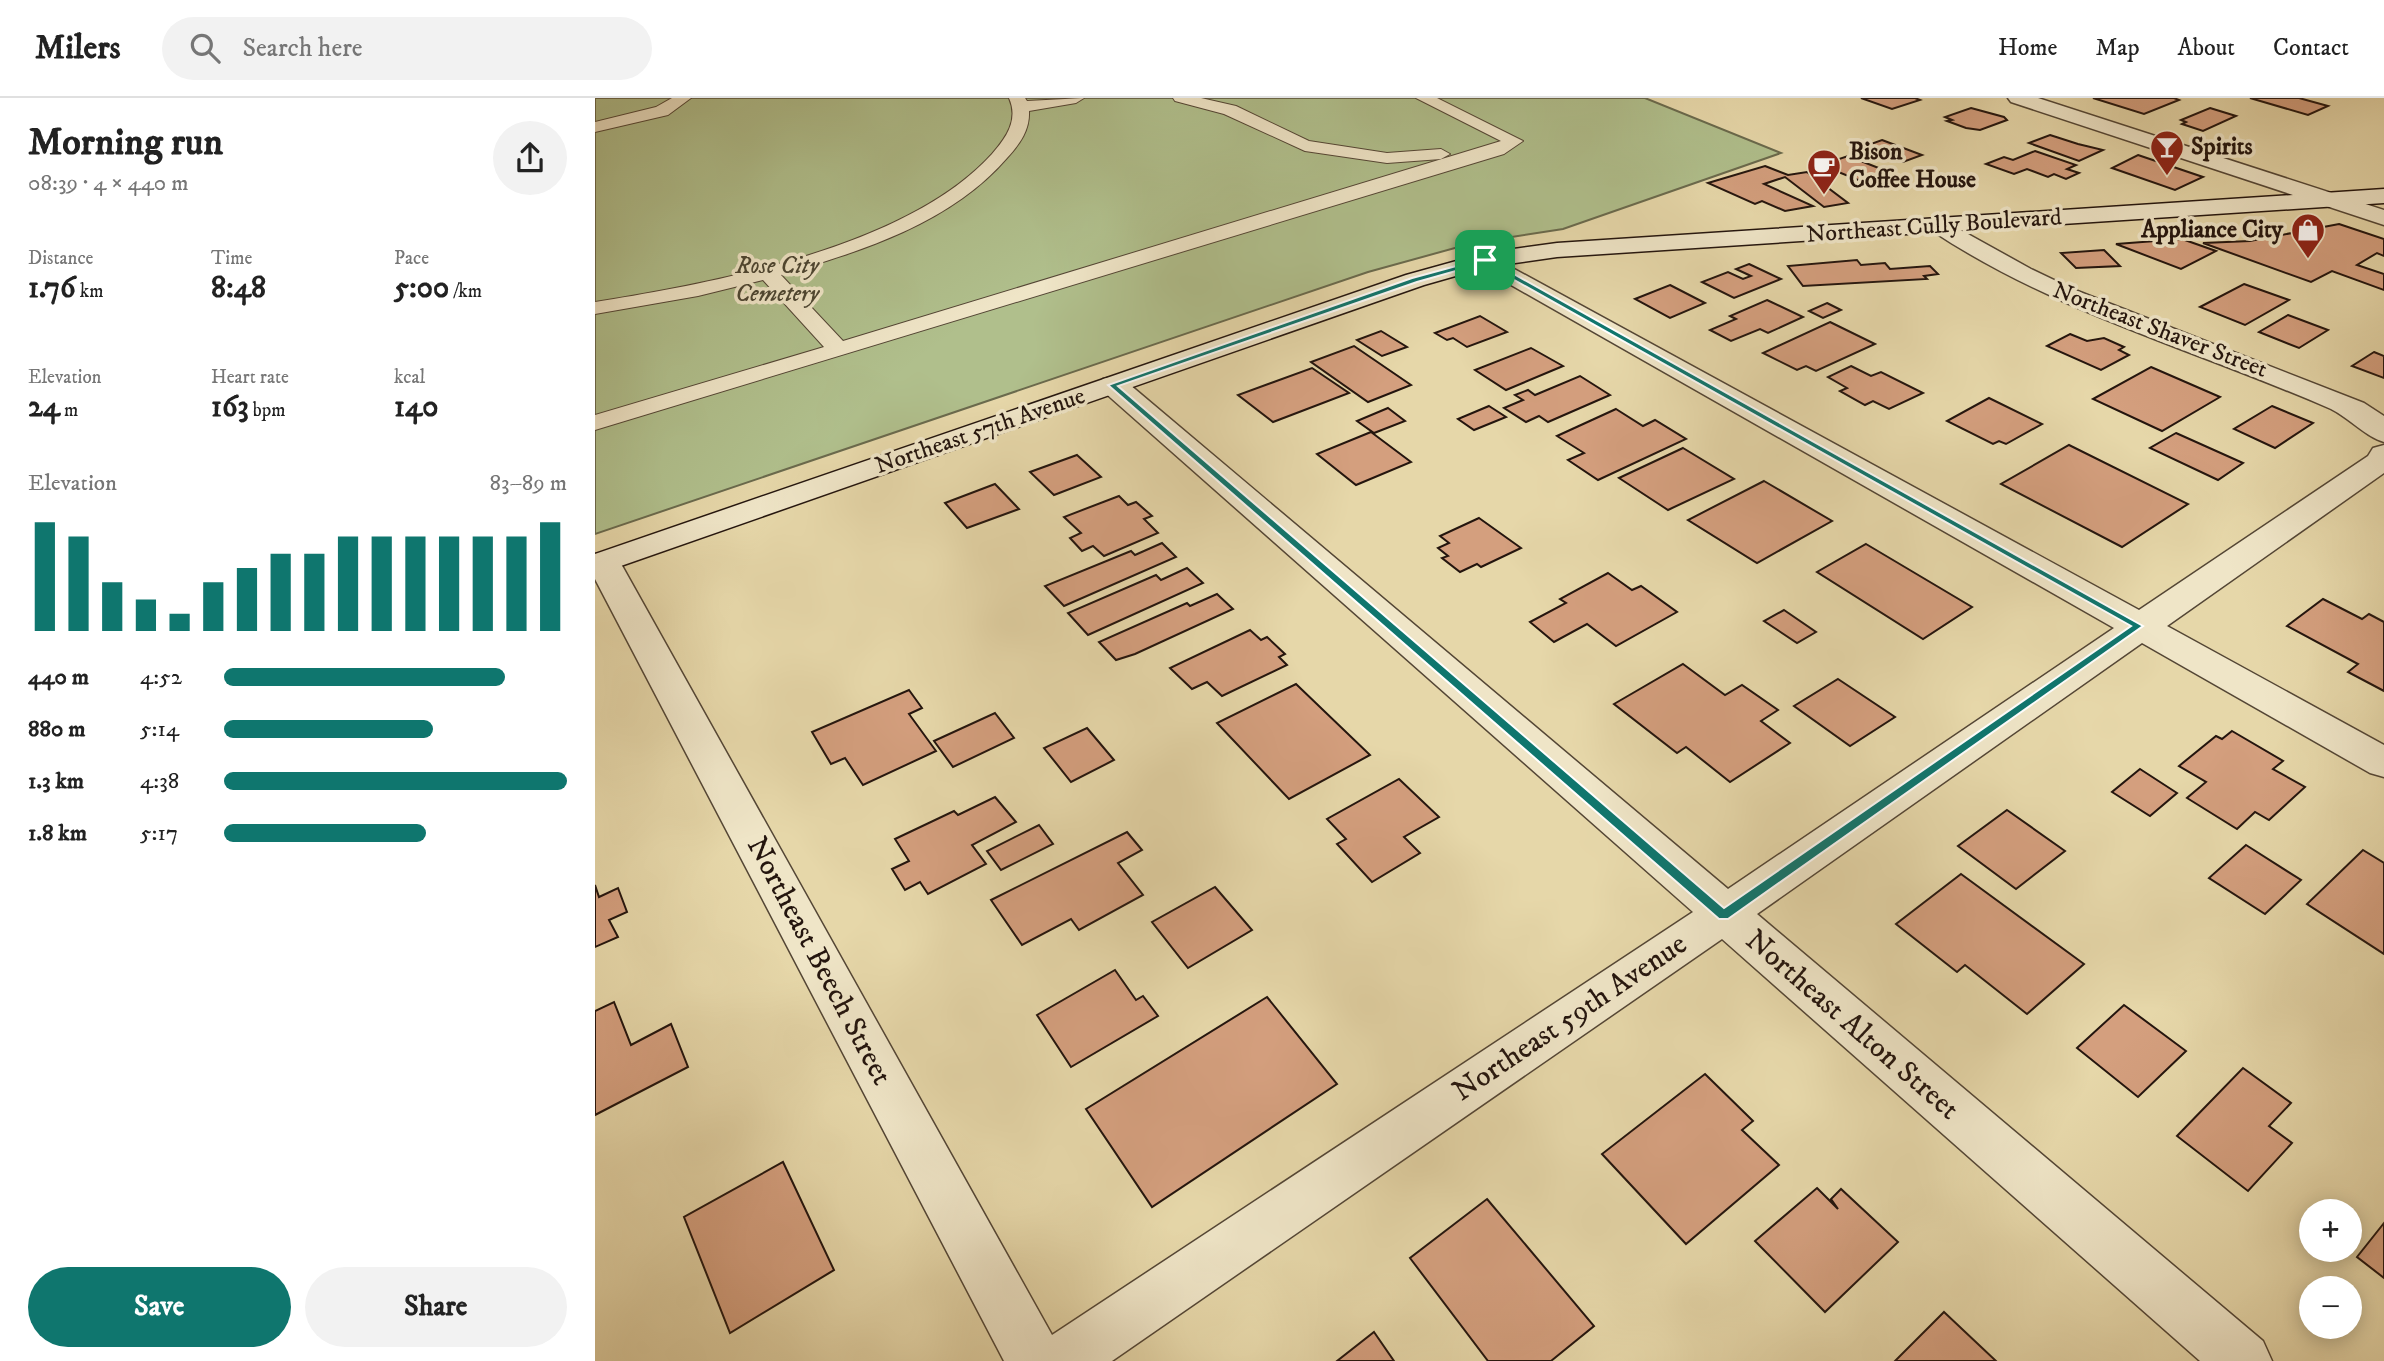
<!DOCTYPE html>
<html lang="en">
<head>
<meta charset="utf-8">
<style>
  body { margin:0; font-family:"IM FELL DW Pica",serif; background:#f2f2f2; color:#222; height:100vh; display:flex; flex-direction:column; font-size:26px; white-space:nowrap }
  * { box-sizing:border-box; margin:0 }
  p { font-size:23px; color:#767676 }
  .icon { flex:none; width:38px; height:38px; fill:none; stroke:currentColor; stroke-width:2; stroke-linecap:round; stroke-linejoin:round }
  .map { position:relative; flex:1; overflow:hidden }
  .details { display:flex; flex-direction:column; background:#fff; width:595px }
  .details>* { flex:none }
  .buttons { position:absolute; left:1704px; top:1101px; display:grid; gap:14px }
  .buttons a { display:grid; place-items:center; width:63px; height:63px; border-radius:50%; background:#fff; box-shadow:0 4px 18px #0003; font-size:35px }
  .pin { position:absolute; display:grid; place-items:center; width:60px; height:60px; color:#fff; margin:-30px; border-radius:14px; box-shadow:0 4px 10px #0006 }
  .round { display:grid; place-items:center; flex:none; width:74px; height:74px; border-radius:37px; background:#f2f2f2 }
  .headline { display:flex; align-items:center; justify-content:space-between; height:119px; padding:0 28px }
  h1 { font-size:38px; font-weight:800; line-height:52px }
  .stats { display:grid; grid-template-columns:repeat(3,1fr); gap:10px; height:119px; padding:7px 28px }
  .stats div { display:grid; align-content:center }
  .stats b { font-size:30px; font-weight:800 }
  .stats small { font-size:19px; font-weight:400 }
  .stats p { font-size:19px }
  .chart { height:196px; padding:14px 28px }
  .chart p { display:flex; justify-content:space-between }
  .chart svg { width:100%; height:126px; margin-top:7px; stroke:#0f766e; stroke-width:6 }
  .action { display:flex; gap:14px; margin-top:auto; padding:14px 28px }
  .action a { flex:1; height:80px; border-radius:42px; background:#0f766e; color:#fff; font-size:28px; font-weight:800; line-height:80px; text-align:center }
  .action a+a { background:#f2f2f2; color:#222 }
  ul { padding:0 28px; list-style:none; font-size:23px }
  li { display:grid; grid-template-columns:112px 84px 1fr; align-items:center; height:52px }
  li i { height:18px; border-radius:9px; background:#0f766e }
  header { display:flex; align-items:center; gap:42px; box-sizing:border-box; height:98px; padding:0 35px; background:#fff; border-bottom:2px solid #e0e0e0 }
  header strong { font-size:33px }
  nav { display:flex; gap:38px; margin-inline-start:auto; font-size:24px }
  .search { width:490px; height:63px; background:#f2f2f2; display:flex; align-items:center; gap:18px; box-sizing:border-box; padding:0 24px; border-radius:38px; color:#767676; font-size:26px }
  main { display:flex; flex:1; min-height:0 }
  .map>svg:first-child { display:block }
</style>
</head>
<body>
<header>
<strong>Milers</strong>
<div class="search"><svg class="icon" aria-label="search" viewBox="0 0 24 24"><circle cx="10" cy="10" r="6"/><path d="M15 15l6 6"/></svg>Search here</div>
<nav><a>Home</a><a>Map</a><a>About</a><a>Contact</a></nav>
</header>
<main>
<section class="details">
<div class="headline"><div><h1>Morning run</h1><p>08:39 · 4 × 440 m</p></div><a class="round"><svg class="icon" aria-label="share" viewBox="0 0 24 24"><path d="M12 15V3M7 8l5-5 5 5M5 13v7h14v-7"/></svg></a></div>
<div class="stats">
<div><p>Distance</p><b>1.76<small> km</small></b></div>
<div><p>Time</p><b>8:48</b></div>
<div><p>Pace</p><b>5:00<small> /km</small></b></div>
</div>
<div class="stats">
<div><p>Elevation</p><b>24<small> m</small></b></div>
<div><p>Heart rate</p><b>163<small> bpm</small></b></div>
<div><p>kcal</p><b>140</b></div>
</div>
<div class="chart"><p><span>Elevation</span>83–89 m</p>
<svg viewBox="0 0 160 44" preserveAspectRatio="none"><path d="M5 44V6M15 44V11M25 44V27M35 44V33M45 44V38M55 44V27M65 44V22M75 44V17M85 44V17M95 44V11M105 44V11M115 44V11M125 44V11M135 44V11M145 44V11M155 44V6"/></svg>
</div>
<ul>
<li><b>440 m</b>4:52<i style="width:82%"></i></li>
<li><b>880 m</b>5:14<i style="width:61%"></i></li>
<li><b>1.3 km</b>4:38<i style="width:100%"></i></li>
<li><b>1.8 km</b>5:17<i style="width:59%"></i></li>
</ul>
<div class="action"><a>Save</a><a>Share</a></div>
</section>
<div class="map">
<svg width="1789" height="1263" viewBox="0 0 1789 1263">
  <rect width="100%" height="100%" fill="#e6d7a9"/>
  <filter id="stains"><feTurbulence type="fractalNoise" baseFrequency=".00286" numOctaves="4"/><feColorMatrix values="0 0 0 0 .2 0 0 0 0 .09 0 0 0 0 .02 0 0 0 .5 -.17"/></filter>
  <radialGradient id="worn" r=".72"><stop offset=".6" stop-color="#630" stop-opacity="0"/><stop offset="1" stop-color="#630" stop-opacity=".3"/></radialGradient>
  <path fill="#b0bf8c" stroke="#6a6a4d" stroke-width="2" d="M 0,0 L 1050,0 L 1186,55 L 968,131 L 878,145 L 773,174 L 0,436 Z"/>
  <g fill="#d49f7e" stroke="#24150e" stroke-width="2">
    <path d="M 1266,0 L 1320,0 L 1325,2 L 1297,11 Z"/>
    <path d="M 1498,0 L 1579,0 L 1584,2 L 1549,16 Z"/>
    <path d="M 1655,0 L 1704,0 L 1733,8 L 1713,17 Z"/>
    <path d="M 1376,10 L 1409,19 L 1412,22 L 1385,32 L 1371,30 L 1352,23 L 1357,22 L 1350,19 Z"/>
    <path d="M 1615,10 L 1641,18 L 1608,33 L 1587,26 L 1591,24 L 1586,22 Z"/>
    <path d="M 1455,37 L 1483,46 L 1508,52 L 1484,63 L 1434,45 Z"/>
    <path d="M 1287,42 L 1327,57 L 1308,64 L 1277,52 L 1270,54 L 1262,51 Z"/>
    <path d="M 1440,53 L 1481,67 L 1472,71 L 1484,75 L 1471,81 L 1459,76 L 1453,79 L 1432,71 L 1419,76 L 1391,66 L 1409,59 L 1418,62 Z"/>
    <path d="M 1543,57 L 1608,79 L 1580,92 L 1517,70 Z"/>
    <path d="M 1253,58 L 1299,76 L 1273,86 L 1226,67 Z"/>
    <path d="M 1170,68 L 1193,77 L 1212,74 L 1253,105 L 1229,109 L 1190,79 L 1169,86 L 1218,108 L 1190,113 L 1167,103 L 1160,106 L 1113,85 Z"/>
    <path d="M 1744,126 L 1789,141 L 1789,158 L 1782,155 L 1762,167 L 1789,176 L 1789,192 L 1737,173 L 1716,184 L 1608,145 L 1655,143 Z"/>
    <path d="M 1587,141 L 1621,153 L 1586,171 L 1521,146 Z"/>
    <path d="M 1509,152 L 1525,168 L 1481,170 L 1466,155 Z"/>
    <path d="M 1262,162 L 1266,167 L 1290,165 L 1295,171 L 1335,168 L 1343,176 L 1329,178 L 1332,181 L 1208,188 L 1193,168 Z"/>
    <path d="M 1154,166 L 1186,181 L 1139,200 L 1107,184 L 1133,174 L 1148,181 L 1156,178 L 1141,171 Z"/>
    <path d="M 1649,186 L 1694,202 L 1650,227 L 1605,209 Z"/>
    <path d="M 1075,187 L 1110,205 L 1075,220 L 1040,201 Z"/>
    <path d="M 1172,202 L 1208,219 L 1173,235 L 1165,231 L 1136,243 L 1115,232 L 1141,221 L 1135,218 Z"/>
    <path d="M 1232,205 L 1246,212 L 1228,220 L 1214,213 Z"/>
    <path d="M 1693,217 L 1733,232 L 1704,250 L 1664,234 Z"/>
    <path d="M 885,218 L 912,234 L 872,249 L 858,240 L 852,242 L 840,235 Z"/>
    <path d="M 1235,224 L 1280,246 L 1221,273 L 1211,268 L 1202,272 L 1168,255 Z"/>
    <path d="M 786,233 L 812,249 L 787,258 L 762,242 Z"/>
    <path d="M 1475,236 L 1492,243 L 1509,240 L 1529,249 L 1524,252 L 1534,257 L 1506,272 L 1452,248 Z"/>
    <path d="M 759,248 L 816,287 L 773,304 L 716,264 Z"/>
    <path d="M 936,250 L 968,268 L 911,292 L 880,272 Z"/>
    <path d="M 1779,254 L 1789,258 L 1789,280 L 1757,268 Z"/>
    <path d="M 1256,268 L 1276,278 L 1286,274 L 1328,295 L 1294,311 L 1278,303 L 1270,307 L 1245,293 L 1252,290 L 1233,279 Z"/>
    <path d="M 1556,269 L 1625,299 L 1567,333 L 1498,301 Z"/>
    <path d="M 717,270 L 754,295 L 678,324 L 643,297 Z"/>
    <path d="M 985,278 L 1015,297 L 953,324 L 944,318 L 931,324 L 909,310 L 928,302 L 920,297 L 933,292 L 940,297 Z"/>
    <path d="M 1394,300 L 1447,326 L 1411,346 L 1404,343 L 1398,346 L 1352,323 Z"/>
    <path d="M 894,308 L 911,319 L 879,332 L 863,321 Z"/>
    <path d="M 1677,308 L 1718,325 L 1680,350 L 1639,331 Z"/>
    <path d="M 793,310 L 810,323 L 779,335 L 762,323 Z"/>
    <path d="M 1021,311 L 1048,328 L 1060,322 L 1091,341 L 1003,382 L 973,362 L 989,355 L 962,338 Z"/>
    <path d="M 776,334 L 816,364 L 761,387 L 722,356 Z"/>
    <path d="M 1581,335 L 1648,365 L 1623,382 L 1555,350 Z"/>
    <path d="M 1474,347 L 1593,406 L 1527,449 L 1406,386 Z"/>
    <path d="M 1088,350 L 1139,381 L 1073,412 L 1024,380 Z"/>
    <path d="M 482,357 L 506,379 L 459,397 L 435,374 Z"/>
    <path d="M 1169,383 L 1237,423 L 1162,465 L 1093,422 Z"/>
    <path d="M 400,386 L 424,411 L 372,430 L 350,405 Z"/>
    <path d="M 524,398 L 533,407 L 541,404 L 557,418 L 549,421 L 563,435 L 509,458 L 498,448 L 487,453 L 475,440 L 486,435 L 469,419 Z"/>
    <path d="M 884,420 L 926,450 L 886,469 L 882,466 L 865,474 L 847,460 L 853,458 L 843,450 L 854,445 L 845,438 Z"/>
    <path d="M 567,445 L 581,459 L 469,508 L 450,488 L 536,453 L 540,457 Z"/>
    <path d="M 1271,446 L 1377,509 L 1328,541 L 1222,474 Z"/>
    <path d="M 592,470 L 608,485 L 493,537 L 473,515 L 561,477 L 566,482 Z"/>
    <path d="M 1013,475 L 1037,492 L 1046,488 L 1082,514 L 1021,548 L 992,526 L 959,544 L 935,524 L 971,505 L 965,501 Z"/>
    <path d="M 622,496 L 638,511 L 540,556 L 521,562 L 504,544 L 592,505 L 595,508 Z"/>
    <path d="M 1728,501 L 1767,521 L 1774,516 L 1789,524 L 1789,593 L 1753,574 L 1763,566 L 1692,528 Z"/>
    <path d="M 1189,512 L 1221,534 L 1202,545 L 1169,523 Z"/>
    <path d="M 655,532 L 666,542 L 672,539 L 690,556 L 684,559 L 692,567 L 627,598 L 612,584 L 597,591 L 575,570 Z"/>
    <path d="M 1088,566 L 1130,597 L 1147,587 L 1183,612 L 1166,623 L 1195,645 L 1135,684 L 1091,649 L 1082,655 L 1019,606 Z"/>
    <path d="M 1243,581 L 1300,619 L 1255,648 L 1199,608 Z"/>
    <path d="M 701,586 L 775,657 L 694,701 L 622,625 Z"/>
    <path d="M 314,592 L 327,610 L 314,616 L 341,653 L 268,687 L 250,660 L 236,666 L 217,634 Z"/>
    <path d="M 400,615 L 419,640 L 358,669 L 339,643 Z"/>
    <path d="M 492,630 L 519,662 L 476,684 L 449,650 Z"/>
    <path d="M 1637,633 L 1688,663 L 1678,671 L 1710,689 L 1674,722 L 1660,714 L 1642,731 L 1592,700 L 1611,684 L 1584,668 L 1621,638 L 1627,641 Z"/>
    <path d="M 1545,671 L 1582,695 L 1555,718 L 1517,694 Z"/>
    <path d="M 804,681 L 844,719 L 809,739 L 825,755 L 777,784 L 742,746 L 751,741 L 732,721 Z"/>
    <path d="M 400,699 L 421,724 L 377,747 L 391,766 L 333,796 L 325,784 L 310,792 L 297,771 L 314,763 L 300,741 L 359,713 L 363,717 Z"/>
    <path d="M 1412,712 L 1470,753 L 1421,791 L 1363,748 Z"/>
    <path d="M 444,727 L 458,746 L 406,772 L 392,753 Z"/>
    <path d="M 532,734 L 547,752 L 523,765 L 548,797 L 484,832 L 476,821 L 427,847 L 396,802 Z"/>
    <path d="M 1651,747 L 1706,782 L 1670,816 L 1614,780 Z"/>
    <path d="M 1768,752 L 1789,765 L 1789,856 L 1712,806 Z"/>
    <path d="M 1366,776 L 1489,866 L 1432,916 L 1370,867 L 1362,874 L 1301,826 Z"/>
    <path d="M 0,787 L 4,799 L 23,790 L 32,814 L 14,822 L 23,839 L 0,849 Z"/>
    <path d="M 620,789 L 657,832 L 593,870 L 557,824 Z"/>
    <path d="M 520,872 L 541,902 L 548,898 L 563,918 L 476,969 L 442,917 Z"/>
    <path d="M 672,899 L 742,986 L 557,1109 L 491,1011 Z"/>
    <path d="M 19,904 L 36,947 L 76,926 L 93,969 L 0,1017 L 0,913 Z"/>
    <path d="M 1529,907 L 1591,953 L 1543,999 L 1482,950 Z"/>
    <path d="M 1648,970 L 1696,1005 L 1674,1028 L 1697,1045 L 1653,1093 L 1582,1038 Z"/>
    <path d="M 1110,976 L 1158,1023 L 1147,1032 L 1184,1067 L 1091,1146 L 1007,1056 Z"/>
    <path d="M 188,1064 L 239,1172 L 135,1235 L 89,1119 Z"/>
    <path d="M 1222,1090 L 1243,1111 L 1236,1101 L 1246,1091 L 1303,1144 L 1230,1214 L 1160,1143 Z"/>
    <path d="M 892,1101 L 999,1228 L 956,1263 L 893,1263 L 815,1160 Z"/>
    <path d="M 1789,1125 L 1789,1180 L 1762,1159 Z"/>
    <path d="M 1349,1214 L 1401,1263 L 1300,1263 Z"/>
    <path d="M 779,1234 L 799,1263 L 742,1263 Z"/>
  </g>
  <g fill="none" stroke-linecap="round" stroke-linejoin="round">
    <g stroke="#544635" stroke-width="2">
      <g id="service">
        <path d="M 77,0 L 96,0 L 73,17 L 0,34 L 0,24 L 61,9 Z"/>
        <path d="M 414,0 L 430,0 L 432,3 L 489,0 L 481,5 L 434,13 C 435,32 425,46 412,60 C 355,126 266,153 186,177 L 248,243 L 906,43 L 821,0 L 842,0 L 928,43 L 909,56 L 0,332 L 0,317 L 229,249 L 168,182 L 103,198 L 0,216 L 0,204 C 120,185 313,149 397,56 C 411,40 424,22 414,0 Z"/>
        <path d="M 578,0 L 606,0 L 641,8 L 714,43 L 792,55 L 846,51 L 855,56 L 846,61 L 792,65 L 710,53 L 629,16 L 580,3 Z"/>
      </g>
    </g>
    <g stroke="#544635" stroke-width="3">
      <g id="minor">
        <path d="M 1413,0 L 1443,0 L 1789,112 L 1789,127 L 1416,4 Z"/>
        <path d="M 1344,120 L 1436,171 L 1480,192 L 1769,305 L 1789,318 L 1789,344 C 1771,339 1754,320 1736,311 C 1601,252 1459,214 1336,132 L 1332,127 L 1336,122 Z"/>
        <path d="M 890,155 L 1544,512 L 1773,358 L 1778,350 L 1789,347 L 1789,375 L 1572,528 L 1789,647 L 1789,679 L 1775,675 L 1547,545 L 1162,816 L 1668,1243 L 1677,1263 L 1605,1263 L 1127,841 L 517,1263 L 409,1263 L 0,481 L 0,456 L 20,457 L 25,464 L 457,1237 L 1098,814 L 508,293 L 504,287 L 508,281 L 518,279 L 528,281 L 1133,791 L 1519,530 L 881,167 L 878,162 L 881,157 Z"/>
      </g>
    </g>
    <g stroke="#24150e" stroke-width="3">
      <path id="secondary" d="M 1789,91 L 1789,105 L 962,159 L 892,169 L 829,187 L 0,477 L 0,456 L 811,177 L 890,155 L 962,145 Z"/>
    </g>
    <use href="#service" fill="#efe5c7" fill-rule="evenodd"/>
    <use href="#minor" fill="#efe5c7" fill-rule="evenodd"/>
    <use href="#secondary" fill="#efe5c7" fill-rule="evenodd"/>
  </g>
  <path fill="#0f766e" stroke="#fff" stroke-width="2" fill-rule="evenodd" d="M 887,161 L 892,161 L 1548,528 L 1133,821 L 1124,821 L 513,287 L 817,180 ZM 889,165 L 1536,528 L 1129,810 L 523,288 L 822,184 Z"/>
  <defs>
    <g id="bar-pin" transform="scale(1.75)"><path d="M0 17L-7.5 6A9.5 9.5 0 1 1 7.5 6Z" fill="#8f2418" stroke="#efe5c7"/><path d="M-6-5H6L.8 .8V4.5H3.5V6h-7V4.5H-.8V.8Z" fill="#fff"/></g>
    <g id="cafe-pin" transform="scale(1.75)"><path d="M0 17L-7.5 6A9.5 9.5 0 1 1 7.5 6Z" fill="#8f2418" stroke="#efe5c7"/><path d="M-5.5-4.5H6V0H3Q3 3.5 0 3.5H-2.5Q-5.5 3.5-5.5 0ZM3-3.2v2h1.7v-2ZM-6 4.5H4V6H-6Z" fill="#fff"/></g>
    <g id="shop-pin" transform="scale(1.75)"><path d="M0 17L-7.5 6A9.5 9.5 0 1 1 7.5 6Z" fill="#8f2418" stroke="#efe5c7"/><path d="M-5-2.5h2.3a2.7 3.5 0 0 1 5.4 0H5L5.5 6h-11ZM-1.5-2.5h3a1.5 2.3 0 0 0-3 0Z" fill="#fff"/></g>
  </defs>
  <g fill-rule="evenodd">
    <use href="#bar-pin" x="1572" y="49"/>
    <use href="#cafe-pin" x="1229" y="68"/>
    <use href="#shop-pin" x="1713" y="132"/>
  </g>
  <g text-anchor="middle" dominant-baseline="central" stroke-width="7" stroke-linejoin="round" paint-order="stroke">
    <g font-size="24" font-weight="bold" fill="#24150e" stroke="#efe5c7" text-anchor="start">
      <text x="1596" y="49">Spirits</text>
      <text x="1254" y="54">Bison<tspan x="1254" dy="28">Coffee House</tspan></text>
      <text x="1688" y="132" text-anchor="end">Appliance City</text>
    </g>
    <g font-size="24" fill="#24150e" stroke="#efe5c7">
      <text transform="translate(1339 128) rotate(-4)">Northeast Cully Boulevard</text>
      <text transform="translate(1565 232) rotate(21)">Northeast Shaver Street</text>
      <text transform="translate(385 333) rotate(-19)">Northeast 57th Avenue</text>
    </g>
    <g font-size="24" font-style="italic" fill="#4e4834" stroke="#efe5c7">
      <text x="182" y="168">Rose City<tspan x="182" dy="28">Cemetery</tspan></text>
    </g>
    <g font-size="30" fill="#24150e" stroke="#efe5c7">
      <text transform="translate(224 863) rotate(62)">Northeast Beech Street</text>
      <text transform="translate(975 920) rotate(-34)">Northeast 59th Avenue</text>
      <text transform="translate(1257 927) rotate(41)">Northeast Alton Street</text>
    </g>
  </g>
  <rect width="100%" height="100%" filter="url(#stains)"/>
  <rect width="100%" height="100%" fill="url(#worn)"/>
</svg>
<div class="buttons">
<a>+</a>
<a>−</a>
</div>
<div class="pin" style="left:890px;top:162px;background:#1e9e55"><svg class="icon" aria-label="arrive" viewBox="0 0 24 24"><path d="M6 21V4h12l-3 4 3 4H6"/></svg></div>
</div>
</main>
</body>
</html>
